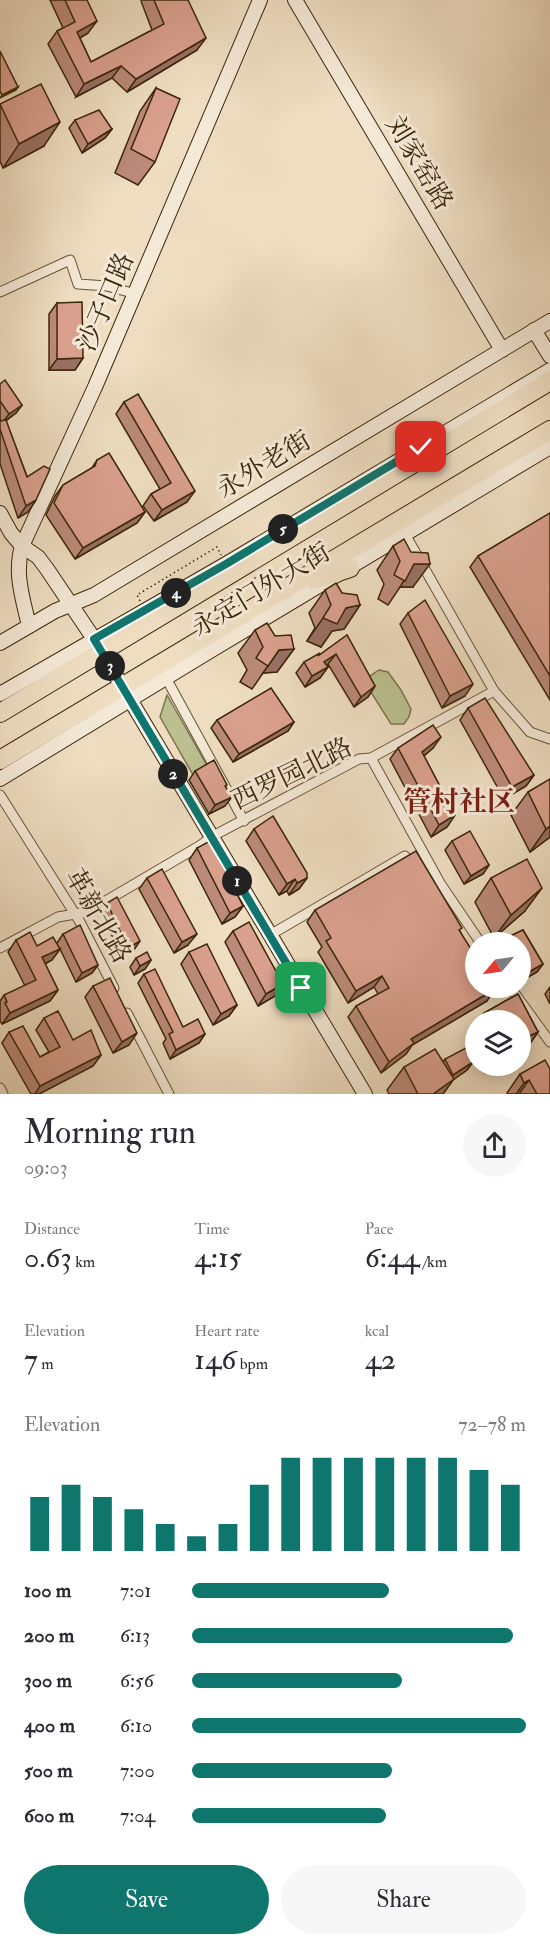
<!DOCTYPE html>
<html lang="en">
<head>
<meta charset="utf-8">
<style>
  body { margin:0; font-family:"IM FELL Double Pica","Noto Serif SC",serif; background:#f7f7f7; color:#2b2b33; height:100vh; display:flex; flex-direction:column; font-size:22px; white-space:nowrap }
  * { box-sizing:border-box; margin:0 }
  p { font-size:20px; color:#7c7c81 }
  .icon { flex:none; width:33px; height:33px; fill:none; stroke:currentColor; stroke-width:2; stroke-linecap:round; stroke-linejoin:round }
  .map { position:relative; height:1094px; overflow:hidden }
  .details { display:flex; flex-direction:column; background:#fff; flex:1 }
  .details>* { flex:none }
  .needle { width:39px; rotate:241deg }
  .fabs { position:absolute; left:465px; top:932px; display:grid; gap:12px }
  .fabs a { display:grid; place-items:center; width:66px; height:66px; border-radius:50%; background:#fff; box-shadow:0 3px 15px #0003; font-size:30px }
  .pin { position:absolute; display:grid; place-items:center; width:51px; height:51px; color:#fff; margin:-26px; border-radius:12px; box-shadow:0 3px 9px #0006 }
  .km { position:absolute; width:30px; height:30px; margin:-15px; border-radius:50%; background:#222; color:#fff; font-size:16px; line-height:30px; text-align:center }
  .round { display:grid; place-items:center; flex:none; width:63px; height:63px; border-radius:32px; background:#f7f7f7 }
  .head { display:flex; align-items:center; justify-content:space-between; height:102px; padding:0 24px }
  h1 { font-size:33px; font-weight:600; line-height:45px }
  .metrics { display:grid; grid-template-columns:repeat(3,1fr); gap:9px; height:102px; padding:6px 24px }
  .metrics div { display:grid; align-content:center }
  .metrics b { font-size:30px; font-weight:600 }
  .metrics small { font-size:16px; font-weight:400 }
  .metrics p { font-size:16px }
  .chart { height:168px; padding:12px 24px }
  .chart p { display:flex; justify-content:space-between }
  .chart svg { width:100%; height:108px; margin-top:6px; stroke:#0f766e; stroke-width:6 }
  .primary-button { display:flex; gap:12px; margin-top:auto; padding:12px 24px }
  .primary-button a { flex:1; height:69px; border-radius:36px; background:#0f766e; color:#fff; font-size:24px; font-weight:600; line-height:69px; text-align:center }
  .primary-button a+a { background:#f7f7f7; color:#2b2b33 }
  ul { padding:0 24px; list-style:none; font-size:20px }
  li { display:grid; grid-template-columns:96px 72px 1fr; align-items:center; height:45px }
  li i { height:15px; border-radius:8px; background:#0f766e }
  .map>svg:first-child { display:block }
</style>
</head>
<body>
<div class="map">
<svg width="550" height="1094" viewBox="0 0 550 1094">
  <rect width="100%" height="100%" fill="#eeddc1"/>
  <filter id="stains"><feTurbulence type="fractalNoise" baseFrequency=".00333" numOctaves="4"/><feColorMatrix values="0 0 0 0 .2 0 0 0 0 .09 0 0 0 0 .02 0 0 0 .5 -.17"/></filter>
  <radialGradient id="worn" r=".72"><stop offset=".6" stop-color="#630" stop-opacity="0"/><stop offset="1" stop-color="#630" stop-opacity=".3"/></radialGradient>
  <g fill="#bcc090" stroke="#7c744c" stroke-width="1.5">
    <path d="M 379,670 L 388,672 L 401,690 L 411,709 L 409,717 L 404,724 L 391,724 L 367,686 L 370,676 Z"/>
    <path d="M 167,695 L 208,767 L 193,775 L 160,717 Z"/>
  </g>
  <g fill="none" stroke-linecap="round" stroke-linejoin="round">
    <g stroke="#685436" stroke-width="11">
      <g id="street">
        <path d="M 0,292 L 70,260 L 78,284 L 107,286 L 136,294"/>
        <path d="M 405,534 L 494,691 L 530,732 L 550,739"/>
        <path d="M 166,678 L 244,821"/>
        <path d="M 371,758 L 440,883 L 480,942"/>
        <path d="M 0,795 L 80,922 L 114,988"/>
        <path d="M 270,935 L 405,856"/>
        <path d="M 0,948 L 58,917 L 87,912 L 201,845 L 211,837 L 359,759 L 371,758 L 494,691"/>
        <path d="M 510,987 L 550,1042"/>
        <path d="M 127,1013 L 169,1094"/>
        <path d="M 0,1088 L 3,1094"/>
      </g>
    </g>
    <g stroke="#3c2708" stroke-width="16">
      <g id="secondary">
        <path d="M 295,0 L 502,350"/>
        <path d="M 534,330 L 550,356"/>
        <path d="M 0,513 L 11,533 L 22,546 L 38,557 L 47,569 L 94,639 L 365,1094"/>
        <path d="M 29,626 C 23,599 14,574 22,546 L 95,387 L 260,0"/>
        <path d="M 0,643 L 55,611 L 94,595 L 550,321"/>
        <path d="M 0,694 L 226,564 L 550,370"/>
        <path d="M 0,779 L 205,654 L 550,447"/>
      </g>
    </g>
    <g stroke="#3c2708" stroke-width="20">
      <g id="highway">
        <path d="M 314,580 L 350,568"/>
        <path d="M 0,713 L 550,381"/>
        <path d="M 0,760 L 550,430"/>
      </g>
    </g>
    <g stroke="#3c2708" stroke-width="1.5" stroke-dasharray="1.5 3" stroke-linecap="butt">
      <path d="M 220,600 L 263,573"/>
      <path d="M 140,601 L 137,595 L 217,547 L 221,555"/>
    </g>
    <use href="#street" stroke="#f4e9d7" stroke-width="9"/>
    <use href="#secondary" stroke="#f4e9d7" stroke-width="14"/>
    <use href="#highway" stroke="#eeddc1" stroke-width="18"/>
  </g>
  <g fill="#bb8a7a" stroke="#3c2708" stroke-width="1.5">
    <path d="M 50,0 L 87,0 L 88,33 L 80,38 L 91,62 L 152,30 L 141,1 L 142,0 L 188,0 L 197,50 L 127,92 L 112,78 L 76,97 L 48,44 L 57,31 L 63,28 Z"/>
    <path d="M 156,88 L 155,162 L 138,185 L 115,173 L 140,111 Z"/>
    <path d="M 0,104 L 44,146 L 3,168 L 0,161 Z"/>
    <path d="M 75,120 L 112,129 L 105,138 L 82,153 L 69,128 Z"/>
    <path d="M 57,303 L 83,358 L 75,370 L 49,370 L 49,314 Z"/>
    <path d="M 0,384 L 22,405 L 16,413 L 6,421 L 36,500 L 28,512 L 18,518 L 0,464 L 0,421 L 1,421 L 0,419 Z"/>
    <path d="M 124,402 L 187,502 L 154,521 L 143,506 L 151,494 L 160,489 L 116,414 Z"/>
    <path d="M 97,460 L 145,512 L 137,523 L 75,559 L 46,515 L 55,496 L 63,485 L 92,468 Z"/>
    <path d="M 550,513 L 550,700 L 470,567 L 478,556 Z"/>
    <path d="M 393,546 L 413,587 L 400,587 L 388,605 L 378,599 L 384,584 L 377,570 Z"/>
    <path d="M 325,590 L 342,593 L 360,605 L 344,629 L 332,631 L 321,647 L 307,641 L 315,628 L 309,613 Z"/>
    <path d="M 408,613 L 465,696 L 442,708 L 400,624 Z"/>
    <path d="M 255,630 L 275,636 L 294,649 L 277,672 L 263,673 L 252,689 L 240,682 L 247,670 L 238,653 Z"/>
    <path d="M 347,635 L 375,686 L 368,697 L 354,707 L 328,664 L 327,665 L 328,667 L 320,678 L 305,687 L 296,673 L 304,662 L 318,656 Z"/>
    <path d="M 468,708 L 534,775 L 526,786 L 504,799 L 460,720 Z"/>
    <path d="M 217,720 L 294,722 L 288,731 L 233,762 L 211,728 Z"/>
    <path d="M 398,748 L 433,748 L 424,756 L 455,815 L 447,827 L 431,837 L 390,759 Z"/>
    <path d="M 195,771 L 226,787 L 225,806 L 209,814 L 189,780 Z"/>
    <path d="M 550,779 L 550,837 L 530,852 L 511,815 L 528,792 Z"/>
    <path d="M 254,829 L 307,878 L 299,889 L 289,895 L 287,891 L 279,895 L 246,841 Z"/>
    <path d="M 452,841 L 489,865 L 483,874 L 464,884 L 445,850 Z"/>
    <path d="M 197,848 L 243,906 L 235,917 L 222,924 L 189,860 Z"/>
    <path d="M 147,878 L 188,945 L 174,953 L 139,889 Z"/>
    <path d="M 491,878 L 525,911 L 494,938 L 475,902 Z"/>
    <path d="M 107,903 L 134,950 L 122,957 L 101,912 Z"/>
    <path d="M 315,910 L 460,931 L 487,1001 L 412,1045 L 406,1054 L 381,1073 L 348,1017 L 356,1006 L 378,994 L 374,987 L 348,1003 L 318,952 L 322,947 L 307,922 Z"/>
    <path d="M 523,930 L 543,964 L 537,972 L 521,981 L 520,942 L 505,942 L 508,937 Z"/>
    <path d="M 233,931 L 283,984 L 275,996 L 258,1006 L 225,942 Z"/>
    <path d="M 63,934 L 98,965 L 92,973 L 76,982 L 60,949 L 52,960 L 45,964 L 58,990 L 50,1001 L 2,1024 L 0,1021 L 0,1001 L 4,995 L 25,986 L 8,952 L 16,940 L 37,946 L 57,943 Z"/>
    <path d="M 189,952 L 237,1005 L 229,1016 L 213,1025 L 181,964 Z"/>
    <path d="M 136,958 L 151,960 L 145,969 L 134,975 L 130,967 Z"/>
    <path d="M 144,974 L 183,1027 L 205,1034 L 199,1043 L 170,1059 L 163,1043 L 166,1039 L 138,983 Z"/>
    <path d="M 93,986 L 129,1045 L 113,1053 L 85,997 Z"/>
    <path d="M 550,987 L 550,1004 L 545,994 Z"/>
    <path d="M 518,994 L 538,1032 L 522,1055 L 520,1056 L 520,1020 L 479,1020 L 484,1013 Z"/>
    <path d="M 44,1018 L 73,1040 L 101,1055 L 93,1066 L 39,1094 L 31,1094 L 2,1043 L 9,1032 L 40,1057 L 49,1052 L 36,1030 Z"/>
    <path d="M 476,1025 L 476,1052 L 467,1037 Z"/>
    <path d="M 445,1059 L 473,1062 L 467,1070 L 453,1080 L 443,1094 L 389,1094 L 387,1090 L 404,1067 L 443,1062 Z"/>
    <path d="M 483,1065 L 501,1065 L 486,1072 Z"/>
    <path d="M 550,1069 L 550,1094 L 508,1094 L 507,1093 L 520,1074 Z"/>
  </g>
  <g fill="#997063" stroke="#3c2708" stroke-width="1.5">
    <path d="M 97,21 L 88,33 L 69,44 L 77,32 Z"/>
    <path d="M 206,38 L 197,50 L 127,92 L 136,79 Z"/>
    <path d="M 121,66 L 112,78 L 76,97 L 84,84 Z"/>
    <path d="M 18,87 L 16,90 L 0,98 L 2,95 Z"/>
    <path d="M 60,122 L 44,146 L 3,168 L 19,144 Z"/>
    <path d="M 112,129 L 105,138 L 82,153 L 88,144 Z"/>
    <path d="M 83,358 L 75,370 L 49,370 L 57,359 Z"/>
    <path d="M 22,405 L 16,413 L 2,423 L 9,414 Z"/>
    <path d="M 195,491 L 187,502 L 154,521 L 162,510 Z"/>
    <path d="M 36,500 L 28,512 L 18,518 L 26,506 Z"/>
    <path d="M 145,512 L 137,523 L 75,559 L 83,548 Z"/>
    <path d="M 414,564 L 430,564 L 413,587 L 400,587 Z"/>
    <path d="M 360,605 L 344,629 L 332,631 L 321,647 L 307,641 L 323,618 L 346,608 Z"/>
    <path d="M 294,649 L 277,672 L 263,673 L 279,650 Z"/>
    <path d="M 336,654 L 328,664 L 317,672 L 324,662 Z"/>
    <path d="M 328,667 L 320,678 L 305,687 L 312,676 Z"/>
    <path d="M 473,684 L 465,696 L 442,708 L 450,696 Z"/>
    <path d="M 375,686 L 368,697 L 354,707 L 361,697 Z"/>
    <path d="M 294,722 L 288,731 L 233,762 L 239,754 Z"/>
    <path d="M 441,737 L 433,748 L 414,764 L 422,752 Z"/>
    <path d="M 534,775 L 526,786 L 504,799 L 512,787 Z"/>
    <path d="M 232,797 L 225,806 L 209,814 L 215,805 Z"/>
    <path d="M 455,815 L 447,827 L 431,837 L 439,825 Z"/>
    <path d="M 550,826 L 550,837 L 530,852 L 546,829 Z"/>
    <path d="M 489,865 L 483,874 L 464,884 L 471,876 Z"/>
    <path d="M 307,878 L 299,889 L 289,895 L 297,883 Z"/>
    <path d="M 295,879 L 287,891 L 279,895 L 287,884 Z"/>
    <path d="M 542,888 L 525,911 L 494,938 L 511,915 Z"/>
    <path d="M 243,906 L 235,917 L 222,924 L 230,913 Z"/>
    <path d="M 197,934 L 188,945 L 174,953 L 182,942 Z"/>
    <path d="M 140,941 L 134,950 L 122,957 L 128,948 Z"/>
    <path d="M 60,949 L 52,960 L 34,969 L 42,957 Z"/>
    <path d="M 151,960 L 145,969 L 134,975 L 140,966 Z"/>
    <path d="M 543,964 L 537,972 L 521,981 L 527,973 Z"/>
    <path d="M 98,965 L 92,973 L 76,982 L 82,973 Z"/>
    <path d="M 382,976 L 374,987 L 348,1003 L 356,991 Z"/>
    <path d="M 283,984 L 275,996 L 258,1006 L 266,994 Z"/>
    <path d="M 495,989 L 487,1001 L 412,1045 L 406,1054 L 381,1073 L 389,1062 L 411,1039 Z"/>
    <path d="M 58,990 L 50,1001 L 2,1024 L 10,1013 Z"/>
    <path d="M 237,1005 L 229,1016 L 213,1025 L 221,1014 Z"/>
    <path d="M 538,1032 L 522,1055 L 520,1056 L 520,1040 Z"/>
    <path d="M 137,1033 L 129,1045 L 113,1053 L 122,1042 Z"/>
    <path d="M 205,1034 L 199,1043 L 170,1059 L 176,1050 Z"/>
    <path d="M 101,1055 L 93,1066 L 39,1094 L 35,1094 L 40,1086 Z"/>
    <path d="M 473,1062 L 467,1070 L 453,1080 L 443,1094 L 433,1094 L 448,1083 L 453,1075 Z"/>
    <path d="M 491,1065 L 501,1065 L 486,1072 Z"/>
    <path d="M 529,1080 L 519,1094 L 516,1094 L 524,1083 Z"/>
  </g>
  <g fill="#daa08e" stroke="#3c2708" stroke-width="1.5">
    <path d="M 65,0 L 87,0 L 97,21 L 77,32 L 91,62 L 164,24 L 154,0 L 188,0 L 206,38 L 136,79 L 121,66 L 84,84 L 57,31 L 75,22 Z"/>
    <path d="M 0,51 L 18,87 L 2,95 L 0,91 Z"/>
    <path d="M 41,84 L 60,122 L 19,144 L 0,104 Z"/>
    <path d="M 156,88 L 180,99 L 155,162 L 131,149 Z"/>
    <path d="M 99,110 L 112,129 L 88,144 L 75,120 Z"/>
    <path d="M 82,302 L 83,358 L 57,359 L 57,303 Z"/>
    <path d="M 5,380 L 22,405 L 9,414 L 0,401 L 0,384 Z"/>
    <path d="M 138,394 L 195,491 L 162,510 L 151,494 L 171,483 L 124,402 Z"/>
    <path d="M 6,420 L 27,477 L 44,466 L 50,469 L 36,500 L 26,506 L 0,429 L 0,421 Z"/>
    <path d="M 109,453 L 145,512 L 83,548 L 54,503 L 63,485 L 95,466 L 97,460 Z"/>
    <path d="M 550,513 L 550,676 L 478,556 Z"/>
    <path d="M 404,539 L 411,552 L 428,553 L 430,564 L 414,564 L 405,581 L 394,575 L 400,561 L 393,546 Z"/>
    <path d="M 336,583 L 342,593 L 357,595 L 360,605 L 346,608 L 337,624 L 323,618 L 331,605 L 325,590 Z"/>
    <path d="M 425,600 L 473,684 L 450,696 L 408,613 Z"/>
    <path d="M 267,623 L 275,636 L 291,635 L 294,649 L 279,650 L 268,666 L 256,658 L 263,647 L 255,630 Z"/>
    <path d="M 347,635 L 375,686 L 361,697 L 336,654 L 324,662 L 328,667 L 312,676 L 304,662 L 320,653 L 318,656 Z"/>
    <path d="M 271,688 L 294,722 L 239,754 L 217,720 Z"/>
    <path d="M 485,698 L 534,775 L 512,787 L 468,708 Z"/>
    <path d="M 433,725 L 441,737 L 422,752 L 455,815 L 439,825 L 398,748 Z"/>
    <path d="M 214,760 L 227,785 L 225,786 L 232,797 L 215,805 L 195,771 Z"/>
    <path d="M 550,779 L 550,826 L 546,829 L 528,792 Z"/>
    <path d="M 273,816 L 307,873 L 307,878 L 297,883 L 295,879 L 287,884 L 254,829 Z"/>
    <path d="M 470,831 L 489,865 L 471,876 L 452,841 Z"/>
    <path d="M 210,841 L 243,906 L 230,913 L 197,848 Z"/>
    <path d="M 416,851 L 462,928 L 459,930 L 476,957 L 476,987 L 494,987 L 495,989 L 411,1039 L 414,1043 L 389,1062 L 356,1006 L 389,988 L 382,976 L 356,991 L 326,941 L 331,938 L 315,910 Z"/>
    <path d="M 527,859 L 542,888 L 511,915 L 491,878 Z"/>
    <path d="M 162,869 L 197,934 L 182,942 L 147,878 Z"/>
    <path d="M 117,897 L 140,941 L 128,948 L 107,903 Z"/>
    <path d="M 249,922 L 283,984 L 266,994 L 233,931 Z"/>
    <path d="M 80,925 L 98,965 L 82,973 L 63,934 Z"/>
    <path d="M 523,930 L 543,964 L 527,973 L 520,960 L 520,942 L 511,942 L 508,937 Z"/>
    <path d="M 30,932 L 37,946 L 53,937 L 60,949 L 42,957 L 58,990 L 10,1013 L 5,1003 L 7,1002 L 4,995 L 36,980 L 16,940 Z"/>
    <path d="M 207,944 L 237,1005 L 221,1014 L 189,952 Z"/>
    <path d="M 147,952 L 151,960 L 140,966 L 136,958 Z"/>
    <path d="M 155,969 L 183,1027 L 198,1019 L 205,1034 L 176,1050 L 169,1034 L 173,1032 L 144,974 Z"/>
    <path d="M 110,978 L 137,1033 L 122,1042 L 93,986 Z"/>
    <path d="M 518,994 L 538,1032 L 520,1040 L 520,1020 L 487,1020 L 484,1013 Z"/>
    <path d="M 58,1011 L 73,1040 L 91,1030 L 101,1055 L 40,1086 L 9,1032 L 23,1026 L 40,1057 L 60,1047 L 44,1018 Z"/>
    <path d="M 466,1048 L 473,1062 L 453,1075 L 445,1059 Z"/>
    <path d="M 435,1049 L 454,1079 L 433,1094 L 418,1094 L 404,1067 Z"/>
    <path d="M 545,1060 L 550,1069 L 550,1094 L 537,1094 L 529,1080 L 524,1083 L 520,1074 Z"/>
  </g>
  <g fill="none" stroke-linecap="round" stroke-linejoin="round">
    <g stroke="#fff" stroke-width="12">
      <path id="route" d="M 301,988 L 94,639 L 226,564 L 421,447"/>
    </g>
    <use href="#route" stroke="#0f766e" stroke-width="8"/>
  </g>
  <g text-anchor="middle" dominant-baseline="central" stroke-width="6" stroke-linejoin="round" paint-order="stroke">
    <g font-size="26" fill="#3c2708" stroke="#f4e9d7">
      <text transform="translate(419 163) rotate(59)">刘家窑路</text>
      <text transform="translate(106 302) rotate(-67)">沙子口路</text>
      <text transform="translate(264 465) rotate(-31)">永外老街</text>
      <text transform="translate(261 590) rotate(-31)">永定门外大街</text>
      <text transform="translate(292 774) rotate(-26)">西罗园北路</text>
      <text transform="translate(98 916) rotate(60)">革新北路</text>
    </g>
    <g font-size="28" font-weight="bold" fill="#7a1f14" stroke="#f4e9d7">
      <text x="459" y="802">管村社区</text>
    </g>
  </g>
  <rect width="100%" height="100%" filter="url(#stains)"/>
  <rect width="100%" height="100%" fill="url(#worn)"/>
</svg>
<div class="fabs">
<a><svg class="needle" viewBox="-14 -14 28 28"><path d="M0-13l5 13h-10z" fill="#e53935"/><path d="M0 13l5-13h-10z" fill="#7c7c81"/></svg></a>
<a><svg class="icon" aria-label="layers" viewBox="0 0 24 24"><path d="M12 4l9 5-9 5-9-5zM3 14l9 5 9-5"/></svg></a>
</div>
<div class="pin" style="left:301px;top:988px;background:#1e9e55"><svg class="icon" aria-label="arrive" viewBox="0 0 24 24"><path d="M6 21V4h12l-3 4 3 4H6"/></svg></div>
<div class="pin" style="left:421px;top:447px;background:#d93025"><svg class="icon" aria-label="check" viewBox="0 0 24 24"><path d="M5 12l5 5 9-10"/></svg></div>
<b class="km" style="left:237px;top:881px">1</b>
<b class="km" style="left:173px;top:774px">2</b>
<b class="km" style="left:110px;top:666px">3</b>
<b class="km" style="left:176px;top:593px">4</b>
<b class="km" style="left:283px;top:529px">5</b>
</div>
<section class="details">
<div class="head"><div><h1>Morning run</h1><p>09:03</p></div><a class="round"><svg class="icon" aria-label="share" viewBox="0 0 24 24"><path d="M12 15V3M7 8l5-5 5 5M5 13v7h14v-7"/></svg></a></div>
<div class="metrics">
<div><p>Distance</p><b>0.63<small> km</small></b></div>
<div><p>Time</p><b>4:15</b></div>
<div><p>Pace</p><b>6:44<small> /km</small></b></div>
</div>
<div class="metrics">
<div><p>Elevation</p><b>7<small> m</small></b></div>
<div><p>Heart rate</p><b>146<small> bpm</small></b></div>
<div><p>kcal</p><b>42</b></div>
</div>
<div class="chart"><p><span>Elevation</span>72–78 m</p>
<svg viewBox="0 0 160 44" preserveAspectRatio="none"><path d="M5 44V22M15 44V17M25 44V22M35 44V27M45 44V33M55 44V38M65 44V33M75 44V17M85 44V6M95 44V6M105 44V6M115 44V6M125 44V6M135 44V6M145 44V11M155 44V17"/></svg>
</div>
<ul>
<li><b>100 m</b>7:01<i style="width:59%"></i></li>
<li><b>200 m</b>6:13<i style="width:96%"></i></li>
<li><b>300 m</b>6:56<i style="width:63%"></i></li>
<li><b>400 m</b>6:10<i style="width:100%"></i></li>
<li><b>500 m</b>7:00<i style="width:60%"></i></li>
<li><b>600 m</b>7:04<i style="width:58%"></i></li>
</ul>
<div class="primary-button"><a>Save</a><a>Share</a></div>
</section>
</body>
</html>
